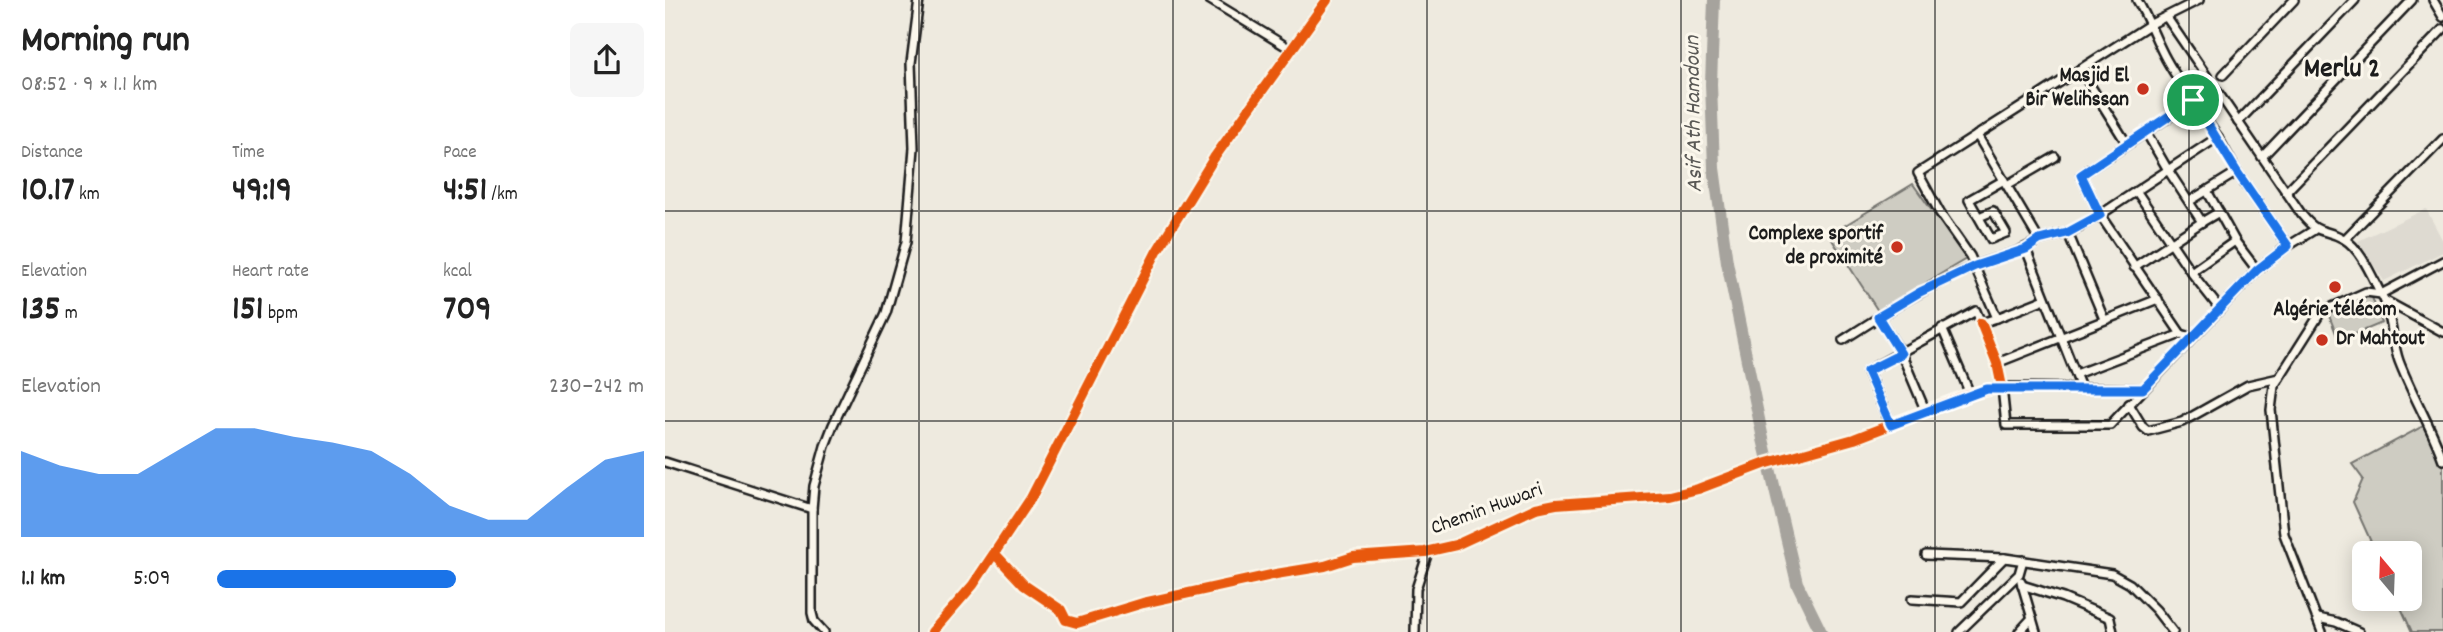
<!DOCTYPE html>
<html lang="en">
<head>
<meta charset="utf-8">
<style>
  body { margin:0; font-family:Dekko,sans-serif; background:#f6f6f6; color:#222; height:100vh; display:flex; flex-direction:column; font-size:26px; white-space:nowrap }
  * { box-sizing:border-box; margin:0 }
  p { font-size:23px; color:#767676 }
  .icon { flex:none; width:38px; height:38px; fill:none; stroke:currentColor; stroke-width:2; stroke-linecap:round; stroke-linejoin:round }
  .map { position:relative; flex:1; overflow:hidden }
  .drawer { display:flex; flex-direction:column; background:#fff; width:665px }
  .drawer>* { flex:none }
  .needle { width:46px; rotate:341deg }
  .fabs { position:absolute; left:1687px; top:541px; display:grid; gap:14px }
  .fabs a { display:grid; place-items:center; width:70px; height:70px; border-radius:10px; background:#fff; box-shadow:0 4px 18px #0003; font-size:35px }
  .pin { position:absolute; display:grid; place-items:center; width:60px; height:60px; color:#fff; margin:-30px; border:4px solid #fff; border-radius:50%; box-shadow:0 2px 7px #0007 }
  .round { display:grid; place-items:center; flex:none; width:74px; height:74px; border-radius:10px; background:#f6f6f6 }
  .head { display:flex; align-items:center; justify-content:space-between; height:119px; padding:0 21px }
  h1 { font-size:38px; font-weight:700; line-height:52px }
  .stats { display:grid; grid-template-columns:repeat(3,1fr); gap:10px; height:119px; padding:7px 21px }
  .stats div { display:grid; align-content:center }
  .stats b { font-size:35px; font-weight:700 }
  .stats small { font-size:19px; font-weight:400 }
  .stats p { font-size:19px }
  .chart { height:196px; padding:14px 21px }
  .chart p { display:flex; justify-content:space-between }
  .chart svg { width:100%; height:126px; margin-top:7px; fill:#1a73e8; opacity:.7 }
  ul { padding:0 21px; list-style:none; font-size:23px }
  li { display:grid; grid-template-columns:112px 84px 1fr; align-items:center; height:52px }
  li i { height:18px; border-radius:9px; background:#1a73e8 }
  main { display:flex; flex:1; min-height:0 }
  .map>svg:first-child { display:block }
</style>
</head>
<body>
<main>
<section class="drawer">
<div class="head"><div><h1>Morning run</h1><p>08:52 · 9 × 1.1 km</p></div><a class="round"><svg class="icon" aria-label="share" viewBox="0 0 24 24"><path d="M12 15V3M7 8l5-5 5 5M5 13v7h14v-7"/></svg></a></div>
<div class="stats">
<div><p>Distance</p><b>10.17<small> km</small></b></div>
<div><p>Time</p><b>49:19</b></div>
<div><p>Pace</p><b>4:51<small> /km</small></b></div>
</div>
<div class="stats">
<div><p>Elevation</p><b>135<small> m</small></b></div>
<div><p>Heart rate</p><b>151<small> bpm</small></b></div>
<div><p>kcal</p><b>709</b></div>
</div>
<div class="chart"><p><span>Elevation</span>230–242 m</p>
<svg viewBox="0 0 160 44" preserveAspectRatio="none"><path d="M0 44V14L10 19L20 22L30 22L40 14L50 6L60 6L70 9L80 11L90 14L100 22L110 33L120 38L130 38L140 27L150 17L160 14V44z"/></svg>
</div>
<ul>
<li><b>1.1 km</b>5:09<i style="width:56%"></i></li>
</ul>
</section>
<div class="map">
<svg width="1778" height="632" viewBox="0 0 1778 632">
  <rect width="100%" height="100%" fill="#eeeadf"/>
  <filter id="ink" filterUnits="userSpaceOnUse"><feTurbulence type="fractalNoise" baseFrequency=".0143" numOctaves="2"/><feDisplacementMap in="SourceGraphic" scale="14" xChannelSelector="R" yChannelSelector="G"/><feConvolveMatrix kernelMatrix="1 2 1 2 8 2 1 2 1" color-interpolation-filters="sRGB"/></filter>
  <g filter="url(#ink)">
    <path fill="#dedad1" d="M 1761,209 L 1778,241 L 1778,252 L 1719,281 L 1693,241 Z"/>
    <g fill="#ceccc2" stroke="#75746f" stroke-width="2">
      <path d="M 1248,184 L 1301,259 L 1213,311 L 1164,235 Z"/>
      <path d="M 1706,295 L 1717,323 L 1674,341 L 1663,313 Z"/>
      <path d="M 1758,426 L 1778,465 L 1778,632 L 1747,632 L 1732,599 L 1745,598 L 1745,553 L 1711,553 L 1688,502 L 1698,479 L 1687,464 Z"/>
    </g>
    <g fill="none" stroke-linecap="round" stroke-linejoin="round">
      <path stroke="#a6a39d" stroke-width="12" d="M 1049,0 L 1046,84 L 1049,168 L 1062,262 L 1098,439 L 1132,583 L 1156,632"/>
      <g stroke="#1c1c1c" stroke-width="12">
        <g id="minor">
          <path d="M 545,0 L 627,50"/>
          <path d="M 1472,0 C 1484,19 1490,39 1501,59 C 1516,86 1535,111 1553,137"/>
          <path d="M 1768,0 L 1778,17"/>
          <path d="M 1502,18 L 1637,215 C 1655,237 1658,227 1679,239 C 1696,249 1707,277 1716,294 L 1778,261"/>
          <path d="M 1415,69 L 1462,144"/>
          <path d="M 1558,75 L 1629,0"/>
          <path d="M 1528,101 L 1481,132 L 1503,170 L 1553,137 L 1572,172 L 1623,246 L 1649,230"/>
          <path d="M 1573,122 L 1690,0"/>
          <path d="M 1312,135 L 1374,240 L 1403,233 L 1435,215 L 1516,334 L 1526,337"/>
          <path d="M 1597,157 L 1747,0"/>
          <path d="M 1342,185 L 1390,157"/>
          <path d="M 1542,191 L 1554,212"/>
          <path d="M 1472,192 L 1526,272 L 1555,309"/>
          <path d="M 1621,192 L 1778,29"/>
          <path d="M 1525,201 L 1572,172"/>
          <path d="M 1314,217 L 1328,211 L 1341,233 L 1326,239 L 1304,200 L 1339,180"/>
          <path d="M 1537,222 L 1554,212 L 1570,241 L 1592,270"/>
          <path d="M 1403,233 L 1439,319"/>
          <path d="M 1680,239 L 1778,139"/>
          <path d="M 1361,249 L 1416,388"/>
          <path d="M 1469,267 L 1537,222 L 1503,170 L 1435,215 L 1416,175 L 1481,132"/>
          <path d="M 1526,272 L 1570,241"/>
          <path d="M 1380,299 L 1332,318 L 1305,256 L 1275,213 L 1253,173 L 1484,25 L 1534,0"/>
          <path d="M 1721,301 L 1778,332"/>
          <path d="M 1213,317 L 1236,353 L 1261,412"/>
          <path d="M 1277,328 L 1305,394"/>
          <path d="M 1178,340 C 1220,313 1263,285 1310,266 C 1332,257 1354,254 1374,240"/>
          <path d="M 1332,363 L 1493,299"/>
          <path d="M 1411,374 L 1516,334"/>
          <path d="M 1478,389 L 1337,387 L 1341,425 L 1445,425 L 1592,270 L 1623,246"/>
          <path d="M 1464,404 L 1478,427 L 1483,431 L 1517,422 L 1583,385 L 1614,378"/>
          <path d="M 1226,425 L 1202,371 L 1311,311 L 1316,323 L 1332,318"/>
          <path d="M 0,462 L 147,509"/>
          <path d="M 330,554 L 359,585 L 396,610 L 401,620 L 412,623 L 478,603 L 611,574 L 660,566 L 688,557 L 760,552 L 791,545 L 871,508 L 891,504 L 1005,496 L 1033,489 L 1099,464 L 1189,439 L 1305,394 L 1337,387 L 1332,363 L 1316,323"/>
          <path d="M 1261,555 L 1340,558 L 1447,574 L 1465,584 L 1491,610 L 1508,632"/>
          <path d="M 1356,581 L 1371,632"/>
          <path d="M 1357,585 L 1398,598 L 1445,618 L 1448,632"/>
          <path d="M 1247,599 L 1296,602 L 1339,558"/>
          <path d="M 1653,618 L 1671,622 L 1694,632"/>
          <path d="M 159,632 L 149,621 L 147,613 L 147,509 L 149,486 L 160,446 L 168,425 L 221,313 L 241,242 L 249,148 L 246,63 L 254,0"/>
          <path d="M 750,632 L 751,589 L 763,552"/>
          <path d="M 1294,632 L 1354,574 L 1358,560"/>
          <path d="M 1354,632 L 1367,618"/>
          <path d="M 1657,632 L 1619,534 L 1606,410 L 1609,386 L 1656,312 L 1701,292 L 1716,294 C 1726,308 1727,342 1734,361 C 1747,395 1766,426 1778,460"/>
        </g>
      </g>
      <g stroke="#1c1c1c" stroke-width="14">
        <path id="tertiary" d="M 267,632 L 308,585 L 366,498 L 492,251 L 549,158 L 662,0"/>
      </g>
      <use href="#minor" stroke="#fbf7ec" stroke-width="7"/>
      <use href="#tertiary" stroke="#fbf7ec" stroke-width="9"/>
      <g stroke="#fbf7ec" stroke-width="15">
        <g id="cycleway">
          <path d="M 330,554 L 359,585 L 396,610 L 401,620 L 412,623 L 478,603 L 611,574 L 660,566 L 688,557 L 760,552 L 791,545 L 871,508 L 891,504 L 1005,496 L 1033,489 L 1099,464 L 1189,439 L 1305,394 L 1337,387 L 1332,363 L 1316,323"/>
          <path d="M 267,632 L 308,585 L 366,498 L 492,251 L 549,158 L 662,0"/>
        </g>
      </g>
      <use href="#cycleway" stroke="#e8590c" stroke-width="10"/>
    </g>
  </g>
  <g fill="none" stroke-linecap="round" stroke-linejoin="round" filter="url(#ink)">
    <g stroke="#fff" stroke-width="14">
      <path id="route" d="M 1528,100 L 1572,172 L 1623,246 L 1592,270 L 1478,389 L 1322,389 L 1226,425 L 1202,371 L 1236,354 L 1213,317 L 1255,292 L 1310,266 L 1361,249 L 1374,240 L 1402,233 L 1435,215 L 1416,175 Z"/>
    </g>
    <use href="#route" stroke="#1a73e8" stroke-width="9"/>
  </g>
  <path fill="none" stroke="#1c1c1c" stroke-width="2" stroke-opacity="0.55" d="M 254,0 L 254,632M 508,0 L 508,632M 762,0 L 762,632M 1016,0 L 1016,632M 1270,0 L 1270,632M 1524,0 L 1524,632M 0,211 L 1778,211M 0,421 L 1778,421"/>
  <g fill="#c8321e" stroke="#fbf7ec" stroke-width="2.5">
    <circle cx="1478" cy="89" r="7"/>
    <circle cx="1232" cy="247" r="7"/>
    <circle cx="1670" cy="287" r="7"/>
    <circle cx="1657" cy="340" r="7"/>
  </g>
  <g text-anchor="middle" dominant-baseline="central" stroke-width="6" stroke-linejoin="round" paint-order="stroke">
    <g font-size="21" font-weight="bold" fill="#1c1c1c" stroke="#fbf7ec" text-anchor="end">
      <text x="1464" y="77">Masjid El<tspan x="1464" dy="24">Bir Welihssan</tspan></text>
      <text x="1218" y="235">Complexe sportif<tspan x="1218" dy="24">de proximité</tspan></text>
      <text x="1670" y="311" text-anchor="middle">Algérie télécom</text>
      <text x="1671" y="340" text-anchor="start">Dr Mahtout</text>
    </g>
    <g font-size="21" fill="#1c1c1c" stroke="#fbf7ec">
      <text transform="translate(822 510) rotate(-20)">Chemin Huwari</text>
    </g>
    <g font-size="23" font-style="italic" fill="#5a5956" stroke="#fbf7ec">
      <text transform="translate(1030 114) rotate(-91)">Asif Ath Hamdoun</text>
    </g>
    <g font-size="28" font-weight="bold" fill="#1c1c1c" stroke="#fbf7ec">
      <text x="1677" y="71">Merlu 2</text>
    </g>
  </g>
</svg>
<div class="fabs">
<a><svg class="needle" viewBox="-14 -14 28 28"><path d="M0-13l5 13h-10z" fill="#e53935"/><path d="M0 13l5-13h-10z" fill="#767676"/></svg></a>
</div>
<div class="pin" style="left:1528px;top:100px;background:#1e9e55"><svg class="icon" aria-label="arrive" viewBox="0 0 24 24"><path d="M6 21V4h12l-3 4 3 4H6"/></svg></div>
</div>
</main>
</body>
</html>
